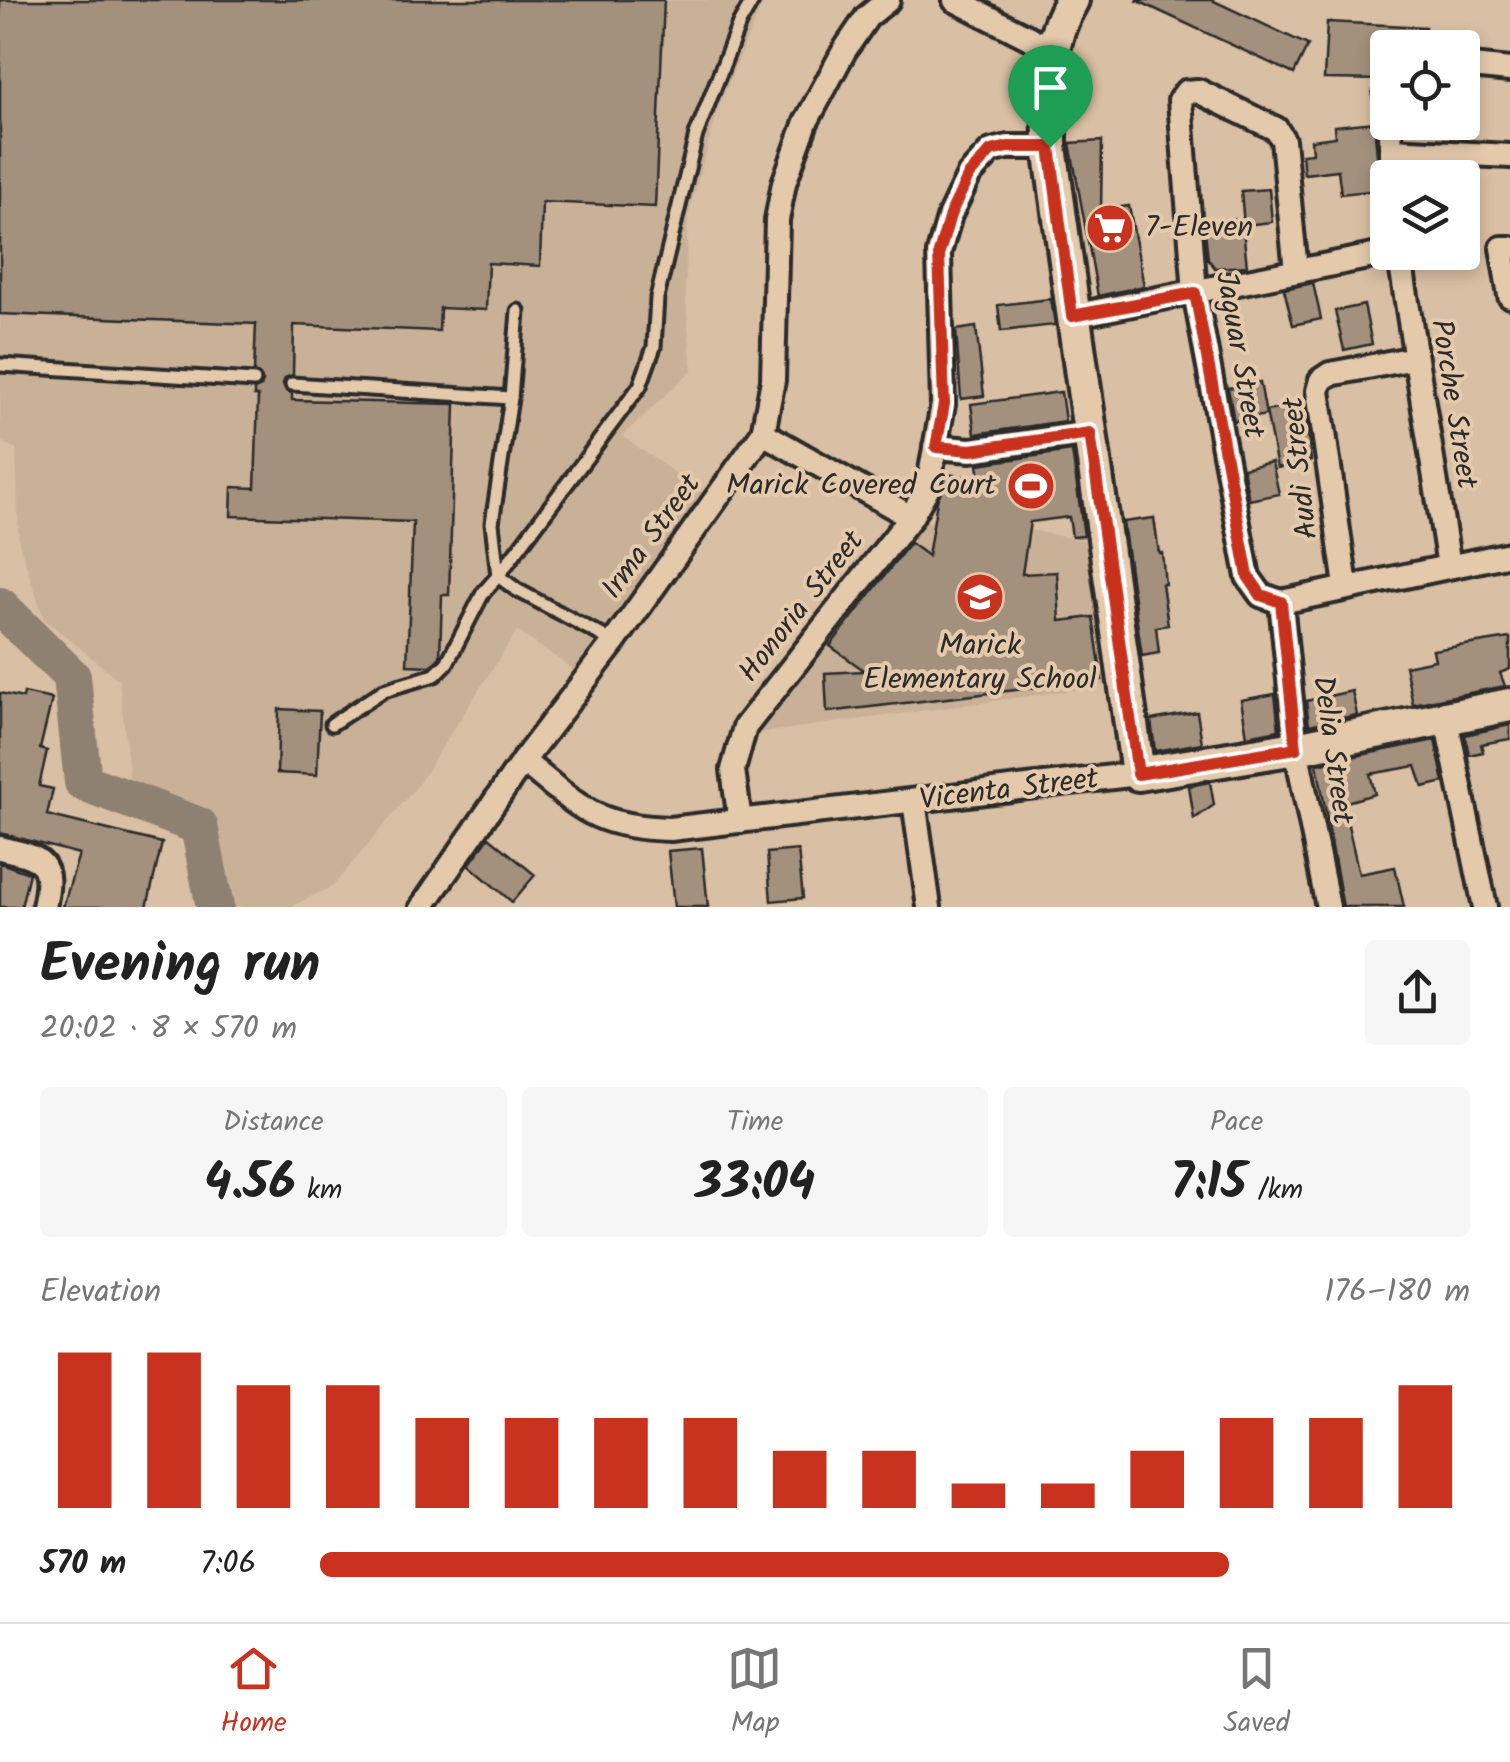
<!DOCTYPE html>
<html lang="en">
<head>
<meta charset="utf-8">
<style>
  body { margin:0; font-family:Kalam,sans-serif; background:#f6f6f6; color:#222; height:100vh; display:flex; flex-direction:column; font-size:38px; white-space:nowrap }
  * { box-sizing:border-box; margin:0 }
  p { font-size:32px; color:#767676 }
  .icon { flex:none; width:55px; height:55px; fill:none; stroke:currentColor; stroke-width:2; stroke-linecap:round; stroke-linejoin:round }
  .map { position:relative; height:907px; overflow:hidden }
  .side { display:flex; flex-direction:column; background:#fff; flex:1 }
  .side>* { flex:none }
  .tools { position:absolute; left:1370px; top:30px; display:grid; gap:20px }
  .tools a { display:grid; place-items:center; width:110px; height:110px; border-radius:10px; background:#fff; box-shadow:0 5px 15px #0003; font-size:50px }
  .pin { position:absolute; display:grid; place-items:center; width:85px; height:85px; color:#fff; margin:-102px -42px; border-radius:50% 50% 50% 0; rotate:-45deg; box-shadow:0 0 10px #0007 }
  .pin .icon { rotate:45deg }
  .round { display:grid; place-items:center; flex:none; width:105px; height:105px; border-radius:10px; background:#f6f6f6 }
  .summary { display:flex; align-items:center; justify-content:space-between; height:170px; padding:0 40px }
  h1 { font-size:55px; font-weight:700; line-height:75px }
  .stats { display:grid; grid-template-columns:repeat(3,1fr); gap:15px; height:170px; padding:10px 40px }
  .stats div { display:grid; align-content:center; border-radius:10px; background:#f6f6f6; text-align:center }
  .stats b { font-size:50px; font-weight:700 }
  .stats small { font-size:28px; font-weight:400 }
  .stats p { font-size:28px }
  .chart { height:280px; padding:20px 40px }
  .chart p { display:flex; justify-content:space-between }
  .chart svg { width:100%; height:180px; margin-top:10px; stroke:#c8321e; stroke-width:6 }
  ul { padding:0 40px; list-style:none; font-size:32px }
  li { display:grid; grid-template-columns:160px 120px 1fr; align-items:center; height:75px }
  li i { height:25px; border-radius:12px; background:#c8321e }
  .tab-bar { display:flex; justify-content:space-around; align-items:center; height:140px; border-top:2px solid #e0e0e0; background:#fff; font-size:28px; color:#767676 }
  .tab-bar a { display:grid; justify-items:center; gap:5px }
  .tab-bar .on { color:#c8321e }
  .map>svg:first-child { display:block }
</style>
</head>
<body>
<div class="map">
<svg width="1510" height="907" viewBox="0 0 1510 907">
  <rect width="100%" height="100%" fill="#d9bfa3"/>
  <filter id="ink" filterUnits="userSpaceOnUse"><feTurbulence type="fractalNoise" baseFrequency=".01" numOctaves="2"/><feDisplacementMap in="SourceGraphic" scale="20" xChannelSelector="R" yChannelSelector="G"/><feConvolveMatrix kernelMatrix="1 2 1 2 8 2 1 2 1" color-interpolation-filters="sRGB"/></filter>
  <g filter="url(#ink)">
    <g fill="#c9b198">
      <path d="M 0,0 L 764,0 L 720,103 L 688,216 L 685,289 L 692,370 L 622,436 L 706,495 L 576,671 L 517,631 L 417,786 L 333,886 L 290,907 L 232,907 L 218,823 L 131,791 L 119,680 L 44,619 L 19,543 L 16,449 L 0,441 Z"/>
      <path d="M 919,521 L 1030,530 L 1095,543 L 1108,685 L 760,733 Z"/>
    </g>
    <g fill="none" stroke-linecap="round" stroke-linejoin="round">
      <path stroke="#8e8171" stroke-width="38" d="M 0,606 L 72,677 L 83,782 L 199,826 L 215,907"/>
    </g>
    <g fill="#a3917e" stroke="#2b2b2b" stroke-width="2.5">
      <path d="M 0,0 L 664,0 L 655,207 L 542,202 L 540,266 L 488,263 L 486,310 L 440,308 L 439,331 L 294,325 L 293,375 L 285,378 L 283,384 L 286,391 L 292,393 L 292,400 L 455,404 L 449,595 L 442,595 L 440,657 L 431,666 L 407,665 L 413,522 L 231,516 L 232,487 L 255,488 L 258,396 L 254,396 L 254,390 L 261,387 L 263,381 L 254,372 L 256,324 L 0,314 Z"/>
      <path d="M 1136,0 L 1212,0 L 1308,45 L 1294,74 Z"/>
      <path d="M 1327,22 L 1425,27 L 1424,48 L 1388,48 L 1388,80 L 1324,79 Z"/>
      <path d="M 1374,122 L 1380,190 L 1341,194 L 1338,170 L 1304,174 L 1302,154 L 1312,153 L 1311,140 L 1335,137 L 1334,126 Z"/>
      <path d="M 1102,141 L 1101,210 L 1129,206 L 1144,286 L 1098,296 L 1070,143 Z"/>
      <path d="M 1269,189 L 1272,222 L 1244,225 L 1241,191 Z"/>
      <path d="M 1242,219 L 1247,266 L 1215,268 L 1208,259 L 1204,221 Z"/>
      <path d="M 1313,283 L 1321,319 L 1293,325 L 1284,289 Z"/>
      <path d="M 1051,299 L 1055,325 L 1001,331 L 998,305 Z"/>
      <path d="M 1364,305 L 1372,344 L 1344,350 L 1335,311 Z"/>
      <path d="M 976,327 L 984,396 L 961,399 L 956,330 Z"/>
      <path d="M 1260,382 L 1266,415 L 1234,421 L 1228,388 Z"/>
      <path d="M 1061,392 L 1065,421 L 975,434 L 971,404 Z"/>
      <path d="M 1305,404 L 1311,461 L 1277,468 L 1266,411 Z"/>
      <path d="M 1072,451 L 1084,536 L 1072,537 L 1069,517 L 1030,522 L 1022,574 L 1057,572 L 1060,621 L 1093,617 L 1102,680 L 827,712 L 825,673 L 865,671 L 830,646 L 910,543 L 928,556 L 937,501 L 946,474 L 980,479 L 978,464 Z"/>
      <path d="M 1272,462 L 1279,494 L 1249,500 L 1243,468 Z"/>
      <path d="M 1154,518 L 1159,553 L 1162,553 L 1165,584 L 1162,584 L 1168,625 L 1156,627 L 1159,653 L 1142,656 L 1123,522 Z"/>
      <path d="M 1510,638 L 1510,669 L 1500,673 L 1505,686 L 1413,704 L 1405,666 L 1435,660 L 1433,650 Z"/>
      <path d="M 1352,691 L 1357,715 L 1309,725 L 1306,701 Z"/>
      <path d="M 0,693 L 23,698 L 24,693 L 52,699 L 40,749 L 47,751 L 39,786 L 53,789 L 47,815 L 162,843 L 147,907 L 63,907 L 79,854 L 0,833 Z"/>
      <path d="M 1275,694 L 1279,730 L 1247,736 L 1241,700 Z"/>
      <path d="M 279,709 L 320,711 L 317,775 L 277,773 Z"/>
      <path d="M 1197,712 L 1202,743 L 1155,751 L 1151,720 Z"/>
      <path d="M 1510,725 L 1510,739 L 1481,744 L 1483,752 L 1469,755 L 1465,735 Z"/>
      <path d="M 1435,740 L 1444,782 L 1423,787 L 1416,766 L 1370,774 L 1375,794 L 1343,803 L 1359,874 L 1395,867 L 1404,907 L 1343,907 L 1317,764 Z"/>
      <path d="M 1210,782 L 1214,805 L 1194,819 L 1189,786 Z"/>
      <path d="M 489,837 L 535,875 L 512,902 L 469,865 Z"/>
      <path d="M 702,848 L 708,907 L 674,907 L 668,851 Z"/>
      <path d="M 798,850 L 803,898 L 771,901 L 767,853 Z"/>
      <path d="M 0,863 L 29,873 L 21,907 L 0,907 Z"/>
    </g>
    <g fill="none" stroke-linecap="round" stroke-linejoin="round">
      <g stroke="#2b2b2b" stroke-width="19">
        <g id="lane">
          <path d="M 0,365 L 254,381"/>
          <path d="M 292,384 L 511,398"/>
          <path d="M 614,642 L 517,590 L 498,576 L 640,386 L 654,347 L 657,298 L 696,135 L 739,24 L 753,0"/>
          <path d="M 332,724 L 384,690 L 435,675 L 447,663 L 483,593 L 498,576 L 492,523 L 511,398 L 518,311"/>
        </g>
      </g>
      <g stroke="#2b2b2b" stroke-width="30">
        <g id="street">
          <path d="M 955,0 L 1051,49"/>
          <path d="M 1462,65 L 1510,70"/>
          <path d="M 1386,95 L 1388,108"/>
          <path d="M 1389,122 L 1394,178"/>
          <path d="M 1392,150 L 1510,156"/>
          <path d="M 1510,248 L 1502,248 L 1510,296"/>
          <path d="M 1399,252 L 1449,566"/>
          <path d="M 1072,316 L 1393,252"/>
          <path d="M 763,433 L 911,517"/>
          <path d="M 935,447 L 971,450 L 1090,433"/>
          <path d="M 1346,586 L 1318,391 L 1321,380 L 1330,374 L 1415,358"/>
          <path d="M 1281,602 L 1261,595 L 1248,577 L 1195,293 L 1180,100 L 1186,92 L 1198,91 L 1276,129 L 1283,140 L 1296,271"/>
          <path d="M 1281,602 L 1296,748 L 1328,907"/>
          <path d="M 1281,602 L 1510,554"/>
          <path d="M 1446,719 L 1485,907"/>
          <path d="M 523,761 C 580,807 593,827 670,829 L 1138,774"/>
          <path d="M 914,801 L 929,907"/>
          <path d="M 740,821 L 733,770 L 745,727 L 911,517 L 928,487 L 943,404 L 939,253 L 950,215 L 969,175 L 991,151 L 1008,147 L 1050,147"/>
          <path d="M 0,848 C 43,858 54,861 44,907"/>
          <path d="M 422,907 L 523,761 L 614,642 L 763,433 L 773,380 L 777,220 L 784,183 L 806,122 L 844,51 L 867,17 L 888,0"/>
        </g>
      </g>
      <g stroke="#2b2b2b" stroke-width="40">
        <path id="secondary" d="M 1072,0 C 1043,48 1050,93 1050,147 L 1138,774 L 1296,748 L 1510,705"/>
      </g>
      <use href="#lane" stroke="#e4c9ab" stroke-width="11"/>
      <use href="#street" stroke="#e4c9ab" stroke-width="22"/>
      <use href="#secondary" stroke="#e4c9ab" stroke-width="32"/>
    </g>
  </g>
  <g fill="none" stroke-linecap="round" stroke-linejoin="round" filter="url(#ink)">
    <g stroke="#fff" stroke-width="20">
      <path id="route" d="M 1008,147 L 1050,147 L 1072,316 L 1195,293 L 1248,576 L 1261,595 L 1281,602 L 1296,748 L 1138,774 L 1090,433 L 971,450 L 936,447 L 944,404 L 939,253 L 950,215 L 969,175 L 991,151 Z"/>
    </g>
    <use href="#route" stroke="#c8321e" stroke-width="12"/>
  </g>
  <defs>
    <g id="supermarket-disc" transform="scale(2.5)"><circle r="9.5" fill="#c8321e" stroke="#e4c9ab"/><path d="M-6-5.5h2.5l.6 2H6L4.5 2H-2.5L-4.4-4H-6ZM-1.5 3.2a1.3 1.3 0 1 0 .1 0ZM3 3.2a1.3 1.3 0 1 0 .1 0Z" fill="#fff"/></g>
    <g id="stadium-disc" transform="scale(2.5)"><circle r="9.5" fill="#c8321e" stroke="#e4c9ab"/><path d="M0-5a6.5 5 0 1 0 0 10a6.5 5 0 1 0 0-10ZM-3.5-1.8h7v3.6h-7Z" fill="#fff"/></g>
    <g id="school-disc" transform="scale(2.5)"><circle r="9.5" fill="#c8321e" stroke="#e4c9ab"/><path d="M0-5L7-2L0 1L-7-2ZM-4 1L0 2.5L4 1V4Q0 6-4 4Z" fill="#fff"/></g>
  </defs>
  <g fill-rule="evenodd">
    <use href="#supermarket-disc" x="1110" y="228"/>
    <use href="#stadium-disc" x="1031" y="486"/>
    <use href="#school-disc" x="980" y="597"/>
  </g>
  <g text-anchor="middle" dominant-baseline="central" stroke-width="8" stroke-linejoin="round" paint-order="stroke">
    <g font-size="30" fill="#2b2b2b" stroke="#e4c9ab" text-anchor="start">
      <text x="1145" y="228">7-Eleven</text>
      <text x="996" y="486" text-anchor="end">Marick Covered Court</text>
      <text x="980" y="646" text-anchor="middle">Marick<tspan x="980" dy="34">Elementary School</tspan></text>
    </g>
    <g font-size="30" fill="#2b2b2b" stroke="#e4c9ab">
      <text transform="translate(1239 355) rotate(80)">Jaguar Street</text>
      <text transform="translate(1453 404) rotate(81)">Porche Street</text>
      <text transform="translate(1301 468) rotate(-96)">Audi Street</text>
      <text transform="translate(652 537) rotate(-54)">Irma Street</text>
      <text transform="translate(802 607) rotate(-52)">Honoria Street</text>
      <text transform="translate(1332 750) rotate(82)">Delia Street</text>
      <text transform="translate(1009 790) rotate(-7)">Vicenta Street</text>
    </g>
  </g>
</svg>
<div class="tools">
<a><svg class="icon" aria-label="locate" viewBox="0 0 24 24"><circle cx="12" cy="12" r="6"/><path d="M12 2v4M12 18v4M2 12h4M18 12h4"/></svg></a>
<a><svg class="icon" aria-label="layers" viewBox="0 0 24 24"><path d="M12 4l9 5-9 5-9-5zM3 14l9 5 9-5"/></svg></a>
</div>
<div class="pin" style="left:1050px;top:147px;background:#1e9e55"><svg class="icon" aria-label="arrive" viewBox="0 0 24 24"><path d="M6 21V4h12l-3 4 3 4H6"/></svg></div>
</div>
<section class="side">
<div class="summary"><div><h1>Evening run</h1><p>20:02 · 8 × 570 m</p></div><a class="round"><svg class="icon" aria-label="share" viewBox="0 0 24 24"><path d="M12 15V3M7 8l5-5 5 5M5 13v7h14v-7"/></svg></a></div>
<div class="stats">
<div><p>Distance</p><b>4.56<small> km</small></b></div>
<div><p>Time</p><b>33:04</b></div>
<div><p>Pace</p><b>7:15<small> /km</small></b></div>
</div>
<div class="chart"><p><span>Elevation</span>176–180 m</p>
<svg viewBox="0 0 160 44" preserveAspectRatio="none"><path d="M5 44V6M15 44V6M25 44V14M35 44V14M45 44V22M55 44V22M65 44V22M75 44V22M85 44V30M95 44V30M105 44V38M115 44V38M125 44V30M135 44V22M145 44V22M155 44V14"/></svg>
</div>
<ul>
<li><b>570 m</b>7:06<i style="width:79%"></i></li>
</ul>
</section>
<nav class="tab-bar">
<a class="on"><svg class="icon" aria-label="home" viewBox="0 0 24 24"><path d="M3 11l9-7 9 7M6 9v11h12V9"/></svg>Home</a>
<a><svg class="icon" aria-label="map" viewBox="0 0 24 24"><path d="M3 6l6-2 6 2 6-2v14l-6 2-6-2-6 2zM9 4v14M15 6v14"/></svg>Map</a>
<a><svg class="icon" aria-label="saved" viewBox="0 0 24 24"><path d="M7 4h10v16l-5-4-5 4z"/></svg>Saved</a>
</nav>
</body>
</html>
